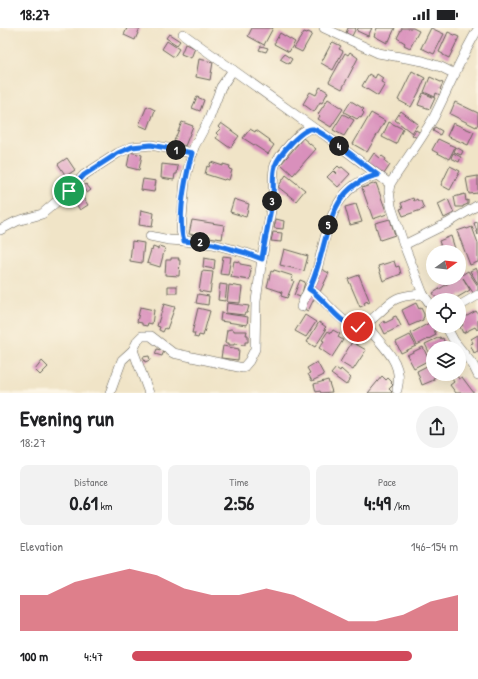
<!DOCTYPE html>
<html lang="en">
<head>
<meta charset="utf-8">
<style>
  body { margin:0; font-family:"Patrick Hand",sans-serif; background:#f2f2f2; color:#202124; height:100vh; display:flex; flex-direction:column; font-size:15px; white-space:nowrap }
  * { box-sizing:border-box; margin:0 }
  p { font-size:13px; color:#757577 }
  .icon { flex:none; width:22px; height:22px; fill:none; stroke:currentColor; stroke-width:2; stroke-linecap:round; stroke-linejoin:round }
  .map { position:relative; height:365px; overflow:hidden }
  .sheet { display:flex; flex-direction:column; background:#fff; flex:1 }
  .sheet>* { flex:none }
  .needle { width:26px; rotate:75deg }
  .buttons { position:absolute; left:426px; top:217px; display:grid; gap:8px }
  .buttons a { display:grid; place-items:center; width:40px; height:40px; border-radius:50%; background:#fff; box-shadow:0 4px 16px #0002; font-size:20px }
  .pin { position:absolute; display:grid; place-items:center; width:34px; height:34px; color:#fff; margin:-17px; border:2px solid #fff; border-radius:50%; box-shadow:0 1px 4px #0007 }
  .km { position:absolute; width:20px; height:20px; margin:-10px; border-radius:50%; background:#222; color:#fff; font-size:11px; line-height:20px; text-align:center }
  .round { display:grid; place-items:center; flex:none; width:42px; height:42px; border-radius:21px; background:#f2f2f2 }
  .overview { display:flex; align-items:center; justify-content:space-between; height:68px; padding:0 20px }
  h1 { font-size:22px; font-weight:700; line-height:30px }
  .stats { display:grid; grid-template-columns:repeat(3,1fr); gap:6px; height:68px; padding:4px 20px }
  .stats div { display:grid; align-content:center; border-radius:8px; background:#f2f2f2; text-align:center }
  .stats b { font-size:20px; font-weight:700 }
  .stats small { font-size:11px; font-weight:400 }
  .stats p { font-size:11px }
  .chart { height:112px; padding:8px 20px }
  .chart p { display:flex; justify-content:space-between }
  .chart svg { width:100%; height:72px; margin-top:4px; fill:#d1495b; opacity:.7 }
  ul { padding:0 20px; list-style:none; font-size:13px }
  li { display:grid; grid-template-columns:64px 48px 1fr; align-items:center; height:30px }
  li i { height:10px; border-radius:5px; background:#d1495b }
  .status { display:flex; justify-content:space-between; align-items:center; height:28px; padding:0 20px; background:#fff; direction:ltr }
  .status svg { height:11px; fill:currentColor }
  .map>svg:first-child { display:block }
</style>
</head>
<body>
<div class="status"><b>18:27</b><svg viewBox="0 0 49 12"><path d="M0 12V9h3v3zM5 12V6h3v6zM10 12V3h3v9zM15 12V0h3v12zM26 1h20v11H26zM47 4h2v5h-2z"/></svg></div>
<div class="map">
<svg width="478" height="365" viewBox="0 0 478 365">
  <rect width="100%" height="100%" fill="#fcf5e5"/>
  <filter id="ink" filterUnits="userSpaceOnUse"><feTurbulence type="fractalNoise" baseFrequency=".025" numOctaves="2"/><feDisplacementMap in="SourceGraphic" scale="8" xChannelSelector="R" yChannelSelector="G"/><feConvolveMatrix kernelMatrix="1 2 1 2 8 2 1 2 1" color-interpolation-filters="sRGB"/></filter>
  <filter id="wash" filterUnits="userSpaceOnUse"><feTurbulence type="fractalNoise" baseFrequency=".012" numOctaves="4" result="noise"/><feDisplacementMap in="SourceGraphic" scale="16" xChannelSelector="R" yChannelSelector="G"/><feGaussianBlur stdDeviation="0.9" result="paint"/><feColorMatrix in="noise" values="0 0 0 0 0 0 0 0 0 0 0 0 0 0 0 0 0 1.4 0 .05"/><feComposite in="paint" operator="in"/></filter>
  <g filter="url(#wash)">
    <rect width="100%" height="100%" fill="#f0e4c7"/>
    <g id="blocks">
      <g fill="#d990bc">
        <path d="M 127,0 L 140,0 L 135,12 L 124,7 Z"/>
        <path d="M 252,0 L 273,0 L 264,17 L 248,8 Z"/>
        <path d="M 348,0 L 356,0 L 352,8 L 346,5 Z"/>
        <path d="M 358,0 L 372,0 L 368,8 L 357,3 Z"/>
        <path d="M 377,0 L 395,0 L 389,13 L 387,12 L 387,15 L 374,8 Z"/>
        <path d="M 402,0 L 413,0 L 419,3 L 410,20 L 404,17 L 405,15 L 397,10 Z"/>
        <path d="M 431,0 L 444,6 L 434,26 L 421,20 Z"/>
        <path d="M 304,4 L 307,5 L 308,4 L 312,6 L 302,24 L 294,20 Z"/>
        <path d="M 448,4 L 459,9 L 449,30 L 443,27 L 443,26 L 439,24 Z"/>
        <path d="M 280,5 L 295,14 L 289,24 L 274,16 Z"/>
        <path d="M 169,6 L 180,13 L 177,17 L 166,10 Z"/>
        <path d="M 167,13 L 179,21 L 174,29 L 162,21 Z"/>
        <path d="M 333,14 L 341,18 L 339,21 L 343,23 L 333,42 L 321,35 L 331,16 Z"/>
        <path d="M 185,16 L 195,20 L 191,30 L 181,26 Z"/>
        <path d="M 261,18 L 268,20 L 266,24 L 259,22 Z"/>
        <path d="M 350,24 L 358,30 L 342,61 L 329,54 L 345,25 L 348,27 Z"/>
        <path d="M 284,26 L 292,31 L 289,36 L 280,31 Z"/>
        <path d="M 199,31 L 213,34 L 210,52 L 196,49 Z"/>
        <path d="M 412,43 L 425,50 L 420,62 L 411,79 L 398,72 Z"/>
        <path d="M 369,46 L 375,50 L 377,46 L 383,50 L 381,54 L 385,56 L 378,68 L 362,58 Z"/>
        <path d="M 430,49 L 443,55 L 440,61 L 442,63 L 440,67 L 436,65 L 435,69 L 424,64 Z"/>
        <path d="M 320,59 L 328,64 L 322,75 L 320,74 L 314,84 L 303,76 L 310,64 L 316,67 Z"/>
        <path d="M 423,65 L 435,70 L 430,81 L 418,77 Z"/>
        <path d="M 197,69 L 204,72 L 200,83 L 192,80 Z"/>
        <path d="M 328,71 L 343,81 L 331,99 L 318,91 L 320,88 L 318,86 Z"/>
        <path d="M 351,73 L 364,81 L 362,83 L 364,85 L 361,90 L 359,89 L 357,91 L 344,84 Z"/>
        <path d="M 455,74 L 478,85 L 478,96 L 476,99 L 450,86 Z"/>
        <path d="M 147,78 L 155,82 L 148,101 L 139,97 Z"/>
        <path d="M 401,83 L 418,96 L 412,105 L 395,92 Z"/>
        <path d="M 371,85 L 385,93 L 367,124 L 353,116 Z"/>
        <path d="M 343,86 L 354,92 L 344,108 L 333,102 Z"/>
        <path d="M 182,94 L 193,98 L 185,118 L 174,113 Z"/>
        <path d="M 389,94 L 403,101 L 396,116 L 382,109 Z"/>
        <path d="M 221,95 L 239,108 L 230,120 L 216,110 L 218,107 L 216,105 L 220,101 L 218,99 Z"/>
        <path d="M 453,95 L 474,104 L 468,117 L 447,108 Z"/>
        <path d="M 435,99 L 442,103 L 440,107 L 433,103 Z"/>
        <path d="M 250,101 L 255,104 L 256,102 L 270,112 L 269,113 L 274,117 L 268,126 L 243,110 Z"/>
        <path d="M 416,102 L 422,106 L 419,111 L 412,107 Z"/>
        <path d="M 303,110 L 316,121 L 293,147 L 281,136 Z"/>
        <path d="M 438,111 L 455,119 L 449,131 L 432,122 Z"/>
        <path d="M 456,119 L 463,123 L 461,127 L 454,124 Z"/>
        <path d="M 130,124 L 142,127 L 139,142 L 127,139 Z"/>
        <path d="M 374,125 L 380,130 L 382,128 L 386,131 L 385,133 L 390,137 L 384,146 L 368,134 Z"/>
        <path d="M 453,125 L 461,129 L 459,134 L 451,130 Z"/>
        <path d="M 67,130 L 75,142 L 66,148 L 58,136 Z"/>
        <path d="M 211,134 L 223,138 L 223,136 L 230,138 L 229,141 L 232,142 L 229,152 L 225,151 L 224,152 L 205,146 L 207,138 L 209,139 Z"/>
        <path d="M 162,136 L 178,138 L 177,146 L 175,146 L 174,152 L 161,150 Z"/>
        <path d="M 338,138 L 340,140 L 342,139 L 350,146 L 338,159 L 327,149 L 333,143 L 336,146 L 337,145 L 334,142 Z"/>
        <path d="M 450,138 L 460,143 L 450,162 L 441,157 Z"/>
        <path d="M 286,147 L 305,162 L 296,173 L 278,159 Z"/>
        <path d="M 478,148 L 478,165 L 469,166 L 466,150 Z"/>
        <path d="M 143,151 L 156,153 L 154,164 L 141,162 Z"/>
        <path d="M 376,155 L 387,186 L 373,191 L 362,160 Z"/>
        <path d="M 86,156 L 91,162 L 87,165 L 82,159 Z"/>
        <path d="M 80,165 L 88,177 L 80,182 L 72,170 Z"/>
        <path d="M 465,166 L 466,173 L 468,172 L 468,176 L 463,178 L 463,179 L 456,179 L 454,169 Z"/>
        <path d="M 413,170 L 414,173 L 417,171 L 418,173 L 421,173 L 424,181 L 403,188 L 400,181 L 403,180 L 401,175 Z"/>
        <path d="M 234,171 L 249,176 L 246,189 L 230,184 Z"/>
        <path d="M 448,171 L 454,185 L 444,190 L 438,176 Z"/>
        <path d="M 356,176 L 362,194 L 350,197 L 345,179 Z"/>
        <path d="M 141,182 L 154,185 L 152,199 L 139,197 Z"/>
        <path d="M 276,191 L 284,193 L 283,201 L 274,200 Z"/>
        <path d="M 390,191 L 395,207 L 380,212 L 375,195 Z"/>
        <path d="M 192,192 L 224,197 L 222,211 L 189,206 Z"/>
        <path d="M 478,194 L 478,207 L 474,195 Z"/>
        <path d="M 472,199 L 478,215 L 478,234 L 470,237 L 457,203 L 466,200 L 467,201 Z"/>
        <path d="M 273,204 L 282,205 L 281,214 L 271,213 Z"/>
        <path d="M 451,208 L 456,224 L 443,224 L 439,213 Z"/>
        <path d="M 132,213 L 144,215 L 142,235 L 130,233 Z"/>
        <path d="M 159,218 L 165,220 L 160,239 L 147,235 L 151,222 L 152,223 L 153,219 L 158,221 Z"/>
        <path d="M 284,221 L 308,228 L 304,243 L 280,237 Z"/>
        <path d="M 223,228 L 231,229 L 228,247 L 220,246 Z"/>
        <path d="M 171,230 L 179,230 L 178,232 L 180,232 L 179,248 L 165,247 L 166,232 L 171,232 Z"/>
        <path d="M 204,230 L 215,232 L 214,241 L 203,239 Z"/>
        <path d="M 234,233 L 240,234 L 240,236 L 251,238 L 250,242 L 251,242 L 249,252 L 231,249 Z"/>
        <path d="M 394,233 L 396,239 L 399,238 L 401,246 L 383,253 L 378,238 Z"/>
        <path d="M 476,240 L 478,244 L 478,256 L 470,243 Z"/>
        <path d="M 321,241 L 329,245 L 320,264 L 312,260 Z"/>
        <path d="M 274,242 L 293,248 L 291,252 L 294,253 L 287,270 L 281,268 L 282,264 L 267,259 L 271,243 L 273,244 Z"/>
        <path d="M 202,243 L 213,244 L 210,265 L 199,263 Z"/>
        <path d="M 468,243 L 478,258 L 478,264 L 474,266 L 463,250 L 470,262 L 453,272 L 437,272 L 433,265 Z"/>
        <path d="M 359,247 L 370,274 L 368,275 L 367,273 L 364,275 L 365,277 L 360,279 L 348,251 Z"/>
        <path d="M 300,252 L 305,254 L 301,269 L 294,267 Z"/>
        <path d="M 220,256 L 227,257 L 225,273 L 218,272 Z"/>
        <path d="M 229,257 L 242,259 L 240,275 L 227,274 Z"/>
        <rect x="168" y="258" width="9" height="7"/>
        <path d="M 198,266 L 209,268 L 208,277 L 196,275 Z"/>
        <path d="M 308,266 L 315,269 L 308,283 L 302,280 Z"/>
        <path d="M 227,275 L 249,278 L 247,285 L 245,285 L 244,287 L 226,285 Z"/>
        <path d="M 416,275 L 419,281 L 421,280 L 424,286 L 424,289 L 423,290 L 423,292 L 409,298 L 402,282 Z"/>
        <path d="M 164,276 L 175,279 L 167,301 L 165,300 L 163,304 L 159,302 L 160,299 L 157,298 Z"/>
        <path d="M 140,279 L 154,282 L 152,296 L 148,295 L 147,298 L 142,297 L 142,295 L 137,294 Z"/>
        <path d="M 198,280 L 210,283 L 203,308 L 199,307 L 198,310 L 194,309 L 195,305 L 192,305 Z"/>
        <path d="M 476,283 L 478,286 L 478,301 L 477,302 L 475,299 L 463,305 L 460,299 L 463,297 L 460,292 Z"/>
        <path d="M 221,285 L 248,289 L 247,297 L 220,293 Z"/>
        <path d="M 305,287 L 316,294 L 306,309 L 295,303 Z"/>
        <path d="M 396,288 L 401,298 L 385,306 L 380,296 L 384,293 L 385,295 L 393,291 L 393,289 Z"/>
        <path d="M 319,294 L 326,299 L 324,301 L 326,302 L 315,319 L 307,314 Z"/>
        <path d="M 431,294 L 436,307 L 417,317 L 411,305 Z"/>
        <path d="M 231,301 L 234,302 L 234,303 L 247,303 L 246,307 L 248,307 L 248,314 L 245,314 L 245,317 L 234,316 L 234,317 L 229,317 L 229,315 L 225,315 L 227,302 Z"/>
        <path d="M 333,302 L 340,306 L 338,309 L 343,312 L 332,329 L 319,320 L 324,313 L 322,312 L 328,303 L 331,305 Z"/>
        <path d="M 410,307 L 416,318 L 401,325 L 396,314 Z"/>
        <path d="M 478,307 L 478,323 L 474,325 L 470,316 L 473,315 L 471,311 Z"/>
        <path d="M 440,309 L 441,311 L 443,310 L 446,320 L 433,320 L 433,329 L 432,330 L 425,316 Z"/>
        <path d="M 352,314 L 366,322 L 353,342 L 340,334 Z"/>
        <path d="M 223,318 L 239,321 L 238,332 L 221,330 Z"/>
        <path d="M 423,319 L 429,332 L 414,340 L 407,327 Z"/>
        <path d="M 157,321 L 164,323 L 162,328 L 155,326 Z"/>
        <path d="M 149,328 L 150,332 L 145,334 L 143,329 Z"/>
        <path d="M 42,333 L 48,339 L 40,347 L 35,342 Z"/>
        <path d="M 317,334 L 324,347 L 312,353 L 308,346 L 310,345 L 307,340 Z"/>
        <path d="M 433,335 L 433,346 L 437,346 L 438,348 L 433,350 L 434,352 L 422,357 L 417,343 Z"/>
        <path d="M 336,340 L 340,343 L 341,341 L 351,350 L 346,357 L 331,346 Z"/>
        <path d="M 382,348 L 386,352 L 388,350 L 392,354 L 391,355 L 393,357 L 389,361 L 392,364 L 391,365 L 368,365 Z"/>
        <path d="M 457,348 L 459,351 L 462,349 L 474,365 L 456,365 L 450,357 L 454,354 L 452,351 Z"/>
        <path d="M 328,352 L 332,364 L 321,365 L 320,363 L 316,364 L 314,356 Z"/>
      </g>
    </g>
  </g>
  <g filter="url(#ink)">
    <use href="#blocks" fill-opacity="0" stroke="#666258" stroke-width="1"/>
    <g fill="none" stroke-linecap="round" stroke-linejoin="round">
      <g stroke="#666258" stroke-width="10">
        <g id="minor">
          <path d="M 324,0 L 378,25 L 423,33 L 441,39 L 455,46"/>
          <path d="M 183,6 L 315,101"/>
          <path d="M 233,42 L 221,59 L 209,91 L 194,119 L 185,152 L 181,203 L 184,213 L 213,216 L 246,225 L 262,231 C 265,210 271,189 273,167 C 274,158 272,145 275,137 C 279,128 299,103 309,101 C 315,100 321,104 325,107 L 390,156"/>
          <path d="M 0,202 L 17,193 L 42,186 L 69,163 L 84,147 L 118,125 L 132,119 L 151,117 L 193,125"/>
          <path d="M 150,208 L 169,212 L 184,213"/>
          <path d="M 404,217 L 448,195 L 478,177"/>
          <path d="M 309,261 C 325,270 334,288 351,297 C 366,305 383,277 396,271 C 404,267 414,267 423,266"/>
          <path d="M 459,278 L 478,267"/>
          <path d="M 301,279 C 305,267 312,257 316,245 C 327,207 330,157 378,147"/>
          <path d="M 433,280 L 423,266 L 404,217 L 391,178 L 389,162 L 390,156 C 405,133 421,112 434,89 C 449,59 461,29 478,1"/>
          <path d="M 366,296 C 380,318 405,332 397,362"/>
          <path d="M 446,298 L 454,313 L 473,337 L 478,347"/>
          <path d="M 110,365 L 122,332 L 133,322"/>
          <path d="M 149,365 L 133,322 L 138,312 L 142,308 L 151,308 L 173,325 L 243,340 L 249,333 L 255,321 L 256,273 L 262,231"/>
        </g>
      </g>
      <use href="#minor" stroke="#fff" stroke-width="9"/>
    </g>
  </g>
  <g fill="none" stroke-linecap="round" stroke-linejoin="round" filter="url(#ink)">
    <g stroke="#fff" stroke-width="8">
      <path id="route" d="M 69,163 L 84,147 L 118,125 L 132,119 L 151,117 L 192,125 C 186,148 177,190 184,213 L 213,216 L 246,225 L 262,231 C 265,210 270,189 273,168 C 274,158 272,147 275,138 C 278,128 303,99 313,101 C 325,104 365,138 378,147 C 322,159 330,221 309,261 C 325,270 339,298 358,299"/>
    </g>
    <use href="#route" stroke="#1a73e8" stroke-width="5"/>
  </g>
</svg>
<div class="buttons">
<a><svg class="needle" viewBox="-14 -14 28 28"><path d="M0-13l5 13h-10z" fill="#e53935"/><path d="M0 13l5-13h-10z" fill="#757577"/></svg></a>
<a><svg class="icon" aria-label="locate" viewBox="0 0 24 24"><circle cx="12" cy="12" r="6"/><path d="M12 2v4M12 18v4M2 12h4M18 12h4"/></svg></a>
<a><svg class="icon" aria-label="layers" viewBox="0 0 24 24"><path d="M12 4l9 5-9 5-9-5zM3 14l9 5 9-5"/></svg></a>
</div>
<div class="pin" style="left:69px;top:163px;background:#1e9e55"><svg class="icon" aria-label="arrive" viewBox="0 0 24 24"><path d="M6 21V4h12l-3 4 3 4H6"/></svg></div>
<div class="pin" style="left:358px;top:299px;background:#d93025"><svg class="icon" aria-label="check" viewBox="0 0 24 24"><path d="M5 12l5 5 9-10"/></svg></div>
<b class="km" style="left:176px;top:122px">1</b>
<b class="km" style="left:200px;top:214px">2</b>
<b class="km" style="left:272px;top:173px">3</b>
<b class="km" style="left:339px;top:118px">4</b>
<b class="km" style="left:328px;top:197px">5</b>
</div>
<section class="sheet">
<div class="overview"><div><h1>Evening run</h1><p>18:27</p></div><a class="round"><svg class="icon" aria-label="share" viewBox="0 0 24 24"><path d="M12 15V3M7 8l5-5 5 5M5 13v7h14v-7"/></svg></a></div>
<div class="stats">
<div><p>Distance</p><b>0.61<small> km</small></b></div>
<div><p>Time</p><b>2:56</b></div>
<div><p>Pace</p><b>4:49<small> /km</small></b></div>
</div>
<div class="chart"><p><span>Elevation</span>146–154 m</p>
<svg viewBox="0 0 160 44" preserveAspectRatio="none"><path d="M0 44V22L10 22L20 14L30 10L40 6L50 10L60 18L70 22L80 22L90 18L100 22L110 30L120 38L130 38L140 34L150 26L160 22V44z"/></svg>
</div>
<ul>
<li><b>100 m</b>4:47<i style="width:86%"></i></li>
</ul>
</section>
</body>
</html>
